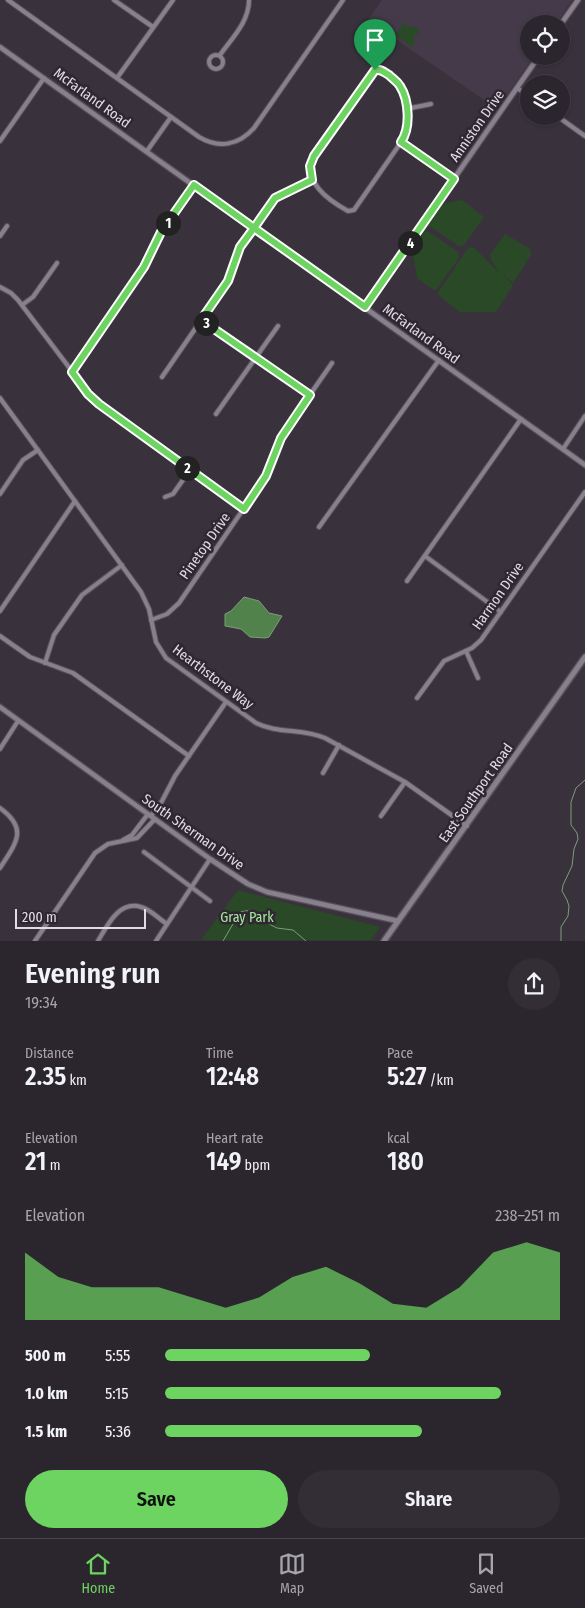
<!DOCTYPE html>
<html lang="en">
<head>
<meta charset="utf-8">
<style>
  body { margin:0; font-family:"Fira Sans Condensed",sans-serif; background:#332e36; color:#f1f3f6; height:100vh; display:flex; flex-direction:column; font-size:19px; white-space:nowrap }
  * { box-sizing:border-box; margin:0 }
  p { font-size:16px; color:#a6a5aa }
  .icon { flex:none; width:28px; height:28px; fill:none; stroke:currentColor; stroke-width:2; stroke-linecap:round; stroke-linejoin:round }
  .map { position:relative; height:941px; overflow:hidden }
  .drawer { display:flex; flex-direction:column; background:#2b262e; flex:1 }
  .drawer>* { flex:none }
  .buttons { position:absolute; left:520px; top:15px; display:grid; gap:10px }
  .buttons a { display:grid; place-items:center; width:50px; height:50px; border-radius:50%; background:#2b262e; box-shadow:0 1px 4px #0004,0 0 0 1px #47434a; font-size:25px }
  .scale { position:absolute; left:15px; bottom:12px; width:131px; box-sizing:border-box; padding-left:5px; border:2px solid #e2dde4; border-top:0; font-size:14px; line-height:18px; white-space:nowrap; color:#e2dde4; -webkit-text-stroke:4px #2f2833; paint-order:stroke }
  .pin { position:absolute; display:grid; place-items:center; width:42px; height:42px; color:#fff; margin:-51px -21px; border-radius:50% 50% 50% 0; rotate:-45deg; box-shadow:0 0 5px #0007 }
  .pin .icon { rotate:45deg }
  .km { position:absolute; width:25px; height:25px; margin:-12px; border-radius:50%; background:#222; color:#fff; font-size:14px; line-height:25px; text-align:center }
  .round { display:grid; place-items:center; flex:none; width:52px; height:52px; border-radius:26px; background:#332e36 }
  .headline { display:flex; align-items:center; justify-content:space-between; height:85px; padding:0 25px }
  h1 { font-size:28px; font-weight:600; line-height:38px }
  .stats { display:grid; grid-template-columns:repeat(3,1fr); gap:8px; height:85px; padding:5px 25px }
  .stats div { display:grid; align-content:center }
  .stats b { font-size:25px; font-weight:600 }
  .stats small { font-size:14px; font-weight:400 }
  .stats p { font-size:14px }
  .chart { height:140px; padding:10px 25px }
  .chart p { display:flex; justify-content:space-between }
  .chart svg { width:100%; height:90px; margin-top:5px; fill:#6dd361; opacity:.7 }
  .button { display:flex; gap:10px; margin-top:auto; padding:10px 25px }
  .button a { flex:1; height:58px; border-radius:30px; background:#6dd361; color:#111; font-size:20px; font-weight:600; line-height:58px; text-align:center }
  .button a+a { background:#332e36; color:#f1f3f6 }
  ul { padding:0 25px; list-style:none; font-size:16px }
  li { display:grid; grid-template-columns:80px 60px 1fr; align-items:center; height:38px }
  li i { height:12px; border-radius:6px; background:#6dd361 }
  .tab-bar { display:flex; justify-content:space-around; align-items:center; height:70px; border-top:1px solid #47434a; background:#2b262e; font-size:14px; color:#a6a5aa }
  .tab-bar a { display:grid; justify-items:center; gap:2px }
  .tab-bar .on { color:#6dd361 }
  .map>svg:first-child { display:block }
</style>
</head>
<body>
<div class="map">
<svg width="585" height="941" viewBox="0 0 585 941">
  <rect width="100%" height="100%" fill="#39323d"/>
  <path fill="#453a4a" d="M 382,0 L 572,0 L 556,24 L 529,24 L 529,56 L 534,56 L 497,109 L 368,20 Z"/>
  <g fill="#2a4926">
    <path d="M 403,24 L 419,29 L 419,33 L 414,35 L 415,42 L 412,47 L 395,35 Z"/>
    <path d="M 462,200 L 484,217 L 464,245 L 459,246 L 428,225 L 442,204 Z"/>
    <path d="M 426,230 L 458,252 L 459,258 L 435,291 L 417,278 L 412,249 Z"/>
    <path d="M 505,234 L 530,249 L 531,255 L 513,283 L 502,274 L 513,285 L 496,312 L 460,312 L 437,294 L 468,248 L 473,247 L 499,272 L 492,261 L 490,255 Z"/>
    <path d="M 238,890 L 380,927 L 371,940 L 201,940 Z"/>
  </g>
  <path fill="#52824c" stroke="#7d9d7a" d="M 244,597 L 259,601 L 269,613 L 282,616 L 269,637 L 265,638 L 250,637 L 241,629 L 225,626 L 225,614 L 231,611 Z"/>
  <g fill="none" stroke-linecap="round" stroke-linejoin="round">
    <g stroke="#7d9d7a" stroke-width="1">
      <path d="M 223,941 L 240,912 L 251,910 L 263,921 L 277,928 L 293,930 L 306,941"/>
      <path d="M 561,941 L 561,927 L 568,916 L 569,906 L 567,900 L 562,891 L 563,885 L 572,866 L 574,849 L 578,839 L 577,833 L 571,825 L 571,802 L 576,788 L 585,780"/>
    </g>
    <g stroke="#57515a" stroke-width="6">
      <g id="minor">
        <path d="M 8,0 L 199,137 C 219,149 239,145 254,128 L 343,0"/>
        <path d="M 114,0 L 153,27"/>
        <circle cx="216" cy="62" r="7"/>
        <path d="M 220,55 C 232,38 249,22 249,0"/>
        <path d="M 375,70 C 381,69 384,72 389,76 C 407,88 413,118 404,138 L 354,210 L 348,211 C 328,200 302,182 314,156 Z"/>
        <path d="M 117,78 L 173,0"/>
        <path d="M 517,88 L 529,96"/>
        <path d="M 406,109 L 431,104"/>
        <path d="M 557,116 L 585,136"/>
        <path d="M 0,141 L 44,78"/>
        <path d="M 401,142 L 454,179"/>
        <path d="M 147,151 L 171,117"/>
        <path d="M 0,236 L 7,226"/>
        <path d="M 0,287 L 11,293 L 18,300 L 93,399 L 244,509"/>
        <path d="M 22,305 L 33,297 L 57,263"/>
        <path d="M 201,320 L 310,395"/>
        <path d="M 72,372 L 144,267 L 161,232 L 194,185"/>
        <path d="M 162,377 L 228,281 L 240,247 L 273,199 L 280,194 L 312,180"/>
        <path d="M 0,398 L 141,592 L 149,609 L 156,642 L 166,658 L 256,723 C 278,734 303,728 325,738 L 405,782 L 467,826"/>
        <path d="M 216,414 L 278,326"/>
        <path d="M 563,449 L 585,416"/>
        <path d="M 0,494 L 23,460 L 38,450"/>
        <path d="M 165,497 L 173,494 L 190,470"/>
        <path d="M 319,527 L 439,360"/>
        <path d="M 425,556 L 501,612"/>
        <path d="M 407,581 L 521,419"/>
        <path d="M 0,611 L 75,501"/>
        <path d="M 151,620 L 167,614 L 179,603 L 266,476 L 282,435 L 332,363"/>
        <path d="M 0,636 L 30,657 L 73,673 L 189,756"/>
        <path d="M 466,651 L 478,678"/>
        <path d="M 45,663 L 54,635 L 82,595 L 122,565"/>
        <path d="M 417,698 L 444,661 L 472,648 L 481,640 L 585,492"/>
        <path d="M 0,749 L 18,721"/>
        <path d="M 323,773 L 339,745"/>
        <path d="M 0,808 C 29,829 16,843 0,868"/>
        <path d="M 151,816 L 162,801 L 175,776 L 226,702"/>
        <path d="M 381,816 L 405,782"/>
        <path d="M 123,840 L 132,835 L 148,814"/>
        <path d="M 144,852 L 210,901"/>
        <path d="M 35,941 L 95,853 L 108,844 L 137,838 L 155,819"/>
        <path d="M 98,941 C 107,926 119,900 141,907 C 150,909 159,919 167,924"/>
        <path d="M 156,941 L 210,859"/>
      </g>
    </g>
    <g stroke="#57515a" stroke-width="7">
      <g id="tertiary">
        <path d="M 561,24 L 578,0"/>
        <path d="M 0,47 L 585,465"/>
        <path d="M 365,307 L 539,56"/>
        <path d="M 0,707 L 210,859 L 248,884 L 267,892 L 398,921"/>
      </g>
    </g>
    <g stroke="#57515a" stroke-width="8">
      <path id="secondary" d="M 384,941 L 585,657"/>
    </g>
    <use href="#minor" stroke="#89808d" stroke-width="4"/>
    <use href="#tertiary" stroke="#89808d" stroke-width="4.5"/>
    <use href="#secondary" stroke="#89808d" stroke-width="5"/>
  </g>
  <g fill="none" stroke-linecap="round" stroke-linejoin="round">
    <g stroke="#fff" stroke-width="10">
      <path id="route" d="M 375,70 L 314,156 L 310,166 L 312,180 L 275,198 L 254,228 L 194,185 L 161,232 L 144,267 L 72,372 L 88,394 L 99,404 L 244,509 L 266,476 L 281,438 L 310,395 L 201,320 L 228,281 L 240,247 L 254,228 L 365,307 L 454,179 L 401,142 C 411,128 409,100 400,86 C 397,81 393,79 389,75 C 384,72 381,69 375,70"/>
    </g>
    <use href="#route" stroke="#6dd361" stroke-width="6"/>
  </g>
  <g text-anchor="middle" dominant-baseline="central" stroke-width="5" stroke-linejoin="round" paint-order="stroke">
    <g font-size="14" fill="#e2dde4" stroke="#2f2833">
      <text transform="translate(92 98) rotate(36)">McFarland Road</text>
      <text transform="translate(477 126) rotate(-55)">Anniston Drive</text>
      <text transform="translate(421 334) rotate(36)">McFarland Road</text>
      <text transform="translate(205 546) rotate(-55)">Pinetop Drive</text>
      <text transform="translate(498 596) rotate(-55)">Harmon Drive</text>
      <text transform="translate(213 677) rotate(37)">Hearthstone Way</text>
      <text transform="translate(476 793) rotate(-55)">East Southport Road</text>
      <text transform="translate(193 832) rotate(35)">South Sherman Drive</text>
    </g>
    <g font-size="14" fill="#a3e99b" stroke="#2f2833">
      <text x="247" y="917">Gray Park</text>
    </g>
  </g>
</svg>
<div class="buttons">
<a><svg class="icon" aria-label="locate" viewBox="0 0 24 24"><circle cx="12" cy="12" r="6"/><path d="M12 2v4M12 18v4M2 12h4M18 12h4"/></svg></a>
<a><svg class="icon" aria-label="layers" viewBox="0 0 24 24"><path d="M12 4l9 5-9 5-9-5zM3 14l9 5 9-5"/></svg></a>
</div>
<div class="scale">200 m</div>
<div class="pin" style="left:375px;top:70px;background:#1e9e55"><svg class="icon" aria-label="arrive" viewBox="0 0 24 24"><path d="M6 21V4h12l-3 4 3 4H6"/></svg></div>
<b class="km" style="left:168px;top:223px">1</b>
<b class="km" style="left:187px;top:468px">2</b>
<b class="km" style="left:206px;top:323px">3</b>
<b class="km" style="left:410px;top:243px">4</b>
</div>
<section class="drawer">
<div class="headline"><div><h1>Evening run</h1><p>19:34</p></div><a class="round"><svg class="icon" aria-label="share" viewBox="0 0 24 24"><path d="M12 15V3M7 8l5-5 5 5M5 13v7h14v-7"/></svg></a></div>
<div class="stats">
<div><p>Distance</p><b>2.35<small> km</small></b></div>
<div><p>Time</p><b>12:48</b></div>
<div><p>Pace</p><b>5:27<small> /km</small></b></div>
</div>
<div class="stats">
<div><p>Elevation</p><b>21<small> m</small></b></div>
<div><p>Heart rate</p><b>149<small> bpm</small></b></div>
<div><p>kcal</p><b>180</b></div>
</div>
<div class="chart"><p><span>Elevation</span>238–251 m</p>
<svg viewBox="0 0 160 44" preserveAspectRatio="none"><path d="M0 44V11L10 23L20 28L30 28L40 28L50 33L60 38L70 33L80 23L90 18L100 26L110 36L120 38L130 28L140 11L150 6L160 11V44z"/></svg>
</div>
<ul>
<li><b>500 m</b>5:55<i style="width:52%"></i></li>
<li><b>1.0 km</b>5:15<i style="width:85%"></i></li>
<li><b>1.5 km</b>5:36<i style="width:65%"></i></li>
</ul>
<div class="button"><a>Save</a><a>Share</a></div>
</section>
<nav class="tab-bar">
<a class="on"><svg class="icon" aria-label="home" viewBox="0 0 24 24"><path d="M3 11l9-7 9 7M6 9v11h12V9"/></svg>Home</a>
<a><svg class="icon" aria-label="map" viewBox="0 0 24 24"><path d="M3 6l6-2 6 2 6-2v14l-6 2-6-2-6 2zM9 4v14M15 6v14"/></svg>Map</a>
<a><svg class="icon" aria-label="saved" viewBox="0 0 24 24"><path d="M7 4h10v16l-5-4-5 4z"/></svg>Saved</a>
</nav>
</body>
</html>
